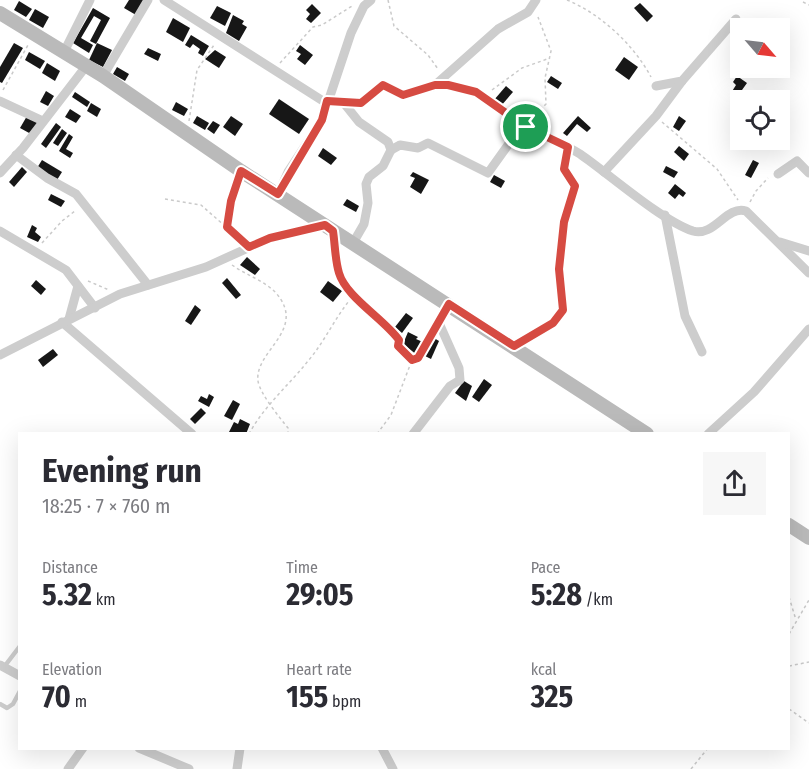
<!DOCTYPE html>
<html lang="en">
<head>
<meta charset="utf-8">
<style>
  body { margin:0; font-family:"Fira Sans Condensed",sans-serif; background:#f7f7f7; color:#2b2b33; height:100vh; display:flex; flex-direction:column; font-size:22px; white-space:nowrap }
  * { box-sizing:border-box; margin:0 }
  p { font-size:20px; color:#7c7c81 }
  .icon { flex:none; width:33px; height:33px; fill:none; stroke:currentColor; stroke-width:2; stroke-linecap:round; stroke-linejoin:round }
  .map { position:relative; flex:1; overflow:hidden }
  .details { position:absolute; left:18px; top:432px; width:772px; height:318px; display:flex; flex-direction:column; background:#fff; border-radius:0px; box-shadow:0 6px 24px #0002 }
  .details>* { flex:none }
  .needle { width:39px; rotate:118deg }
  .fabs { position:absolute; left:730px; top:18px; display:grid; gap:12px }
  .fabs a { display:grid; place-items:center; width:60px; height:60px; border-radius:0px; background:#fff; box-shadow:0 6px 24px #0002; font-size:30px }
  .pin { position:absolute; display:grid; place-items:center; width:51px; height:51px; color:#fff; margin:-26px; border:3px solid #fff; border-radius:50%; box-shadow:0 2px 6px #0007 }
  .round { display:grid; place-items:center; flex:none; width:63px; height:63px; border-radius:0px; background:#f7f7f7 }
  .head { display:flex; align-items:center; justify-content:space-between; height:102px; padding:0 24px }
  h1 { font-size:33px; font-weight:700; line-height:45px }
  .stats { display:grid; grid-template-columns:repeat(3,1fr); gap:9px; height:102px; padding:6px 24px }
  .stats div { display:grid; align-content:center }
  .stats b { font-size:30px; font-weight:700 }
  .stats small { font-size:16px; font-weight:400 }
  .stats p { font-size:16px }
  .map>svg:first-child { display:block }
</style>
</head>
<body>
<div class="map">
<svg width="809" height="769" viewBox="0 0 809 769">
  <rect width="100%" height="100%" fill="#fff"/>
  <g fill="#171717">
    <path d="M 129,0 L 145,0 L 136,15 L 124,8 Z"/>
    <path d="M 19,1 L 32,9 L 26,17 L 14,10 Z"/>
    <path d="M 640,3 L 653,16 L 647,22 L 634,8 Z"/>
    <path d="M 312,4 L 321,13 L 311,23 L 306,19 L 310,14 L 306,10 Z"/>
    <path d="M 217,6 L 231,13 L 225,26 L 210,18 Z"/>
    <path d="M 93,8 L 110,18 L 96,44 L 90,41 L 101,20 L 94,16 L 81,38 L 93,45 L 89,53 L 73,43 Z"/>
    <path d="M 35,9 L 49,17 L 43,28 L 29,20 Z"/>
    <path d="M 233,15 L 244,21 L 242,24 L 247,27 L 239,41 L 226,33 Z"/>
    <path d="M 173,18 L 190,28 L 183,42 L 166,32 Z"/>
    <path d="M 191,35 L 209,46 L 203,56 L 198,53 L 200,49 L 193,44 L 190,48 L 185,45 Z"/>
    <path d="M 14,43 L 23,48 L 2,83 L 0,82 L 0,67 Z"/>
    <path d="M 97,43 L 112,50 L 103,67 L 89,60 Z"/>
    <path d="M 300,45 L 313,55 L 305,65 L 297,59 L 301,54 L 296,51 Z"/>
    <path d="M 148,48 L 161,54 L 158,61 L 144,54 Z"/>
    <path d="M 215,50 L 226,57 L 219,68 L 205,59 Z"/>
    <path d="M 29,52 L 45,61 L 40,69 L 25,60 Z"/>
    <path d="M 624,57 L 638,67 L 629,80 L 615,70 Z"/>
    <path d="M 47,63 L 60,71 L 55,81 L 42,73 Z"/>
    <path d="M 117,67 L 129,74 L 125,81 L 113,74 Z"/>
    <path d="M 551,76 L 562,83 L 558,89 L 547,82 Z"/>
    <path d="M 737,76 L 747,83 L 737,97 L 731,93 L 736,85 L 733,82 Z"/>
    <path d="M 506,86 L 513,92 L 501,106 L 494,100 Z"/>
    <path d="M 46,91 L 54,96 L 48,106 L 40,102 Z"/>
    <path d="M 75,92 L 90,102 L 87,107 L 72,97 Z"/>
    <path d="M 279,99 L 309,119 L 299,134 L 269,114 Z"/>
    <path d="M 176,102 L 188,109 L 184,116 L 172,110 Z"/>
    <path d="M 91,103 L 101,109 L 97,117 L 87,111 Z"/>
    <path d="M 70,109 L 81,116 L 76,123 L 65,117 Z"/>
    <path d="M 27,116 L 38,122 L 31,134 L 20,128 Z"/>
    <path d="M 197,116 L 209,123 L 205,130 L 193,123 Z"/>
    <path d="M 231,116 L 243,124 L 235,136 L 223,127 Z"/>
    <path d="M 578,116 L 591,128 L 587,132 L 577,124 L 567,136 L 563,133 Z"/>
    <path d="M 679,116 L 686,121 L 679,131 L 673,127 Z"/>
    <path d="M 213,121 L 220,125 L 214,134 L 207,129 Z"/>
    <path d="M 56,123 L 61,127 L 46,148 L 41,144 Z"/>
    <path d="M 62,129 L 67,133 L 58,146 L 53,143 Z"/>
    <path d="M 69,134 L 73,137 L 66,149 L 73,153 L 70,158 L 59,151 Z"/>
    <path d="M 679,146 L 689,154 L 684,161 L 674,152 Z"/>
    <path d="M 323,148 L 337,158 L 331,165 L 318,156 Z"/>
    <path d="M 42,160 L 62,172 L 57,180 L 37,168 Z"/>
    <path d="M 753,160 L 759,163 L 751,178 L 745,175 Z"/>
    <path d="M 666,166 L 678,172 L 674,178 L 663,172 Z"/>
    <path d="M 22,167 L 27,172 L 14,187 L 9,182 Z"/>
    <path d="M 413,172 L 429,180 L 421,194 L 410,187 L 415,178 L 410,176 Z"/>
    <path d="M 494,175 L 505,181 L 501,188 L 490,182 Z"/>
    <path d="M 675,184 L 686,193 L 683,197 L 679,194 L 675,199 L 668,193 Z"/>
    <path d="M 51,194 L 65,201 L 61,207 L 48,200 Z"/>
    <path d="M 347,199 L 359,206 L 356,212 L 343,205 Z"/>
    <path d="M 32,225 L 37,228 L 35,232 L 41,237 L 38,242 L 27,237 Z"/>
    <path d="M 247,257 L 260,269 L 255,275 L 240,265 Z"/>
    <path d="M 227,278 L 241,295 L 236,299 L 222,283 Z"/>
    <path d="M 36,280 L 46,289 L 41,295 L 31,286 Z"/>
    <path d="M 328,281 L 342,291 L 333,302 L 320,292 Z"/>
    <path d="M 195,305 L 201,310 L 191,325 L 185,321 Z"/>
    <path d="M 406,313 L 413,318 L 402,333 L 395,327 Z"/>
    <path d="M 408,332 L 418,337 L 416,339 L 425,343 L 417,355 L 403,344 Z"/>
    <path d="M 434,338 L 439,341 L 431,359 L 425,356 Z"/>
    <path d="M 53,349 L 58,355 L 43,367 L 38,360 Z"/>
    <path d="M 484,379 L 492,385 L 479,402 L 472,397 Z"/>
    <path d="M 464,381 L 472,386 L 466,401 L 455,393 Z"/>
    <path d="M 209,394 L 214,397 L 209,407 L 198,401 L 201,396 L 207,399 Z"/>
    <path d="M 233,400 L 240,404 L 232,420 L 224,416 Z"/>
    <path d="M 201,408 L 206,413 L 195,424 L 190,419 Z"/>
    <path d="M 240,419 L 250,424 L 246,434 L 228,434 L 234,422 L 238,424 Z"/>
  </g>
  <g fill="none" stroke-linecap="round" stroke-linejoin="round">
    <g stroke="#cacaca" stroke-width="1.5" stroke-dasharray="3 3" stroke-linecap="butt">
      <path d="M 388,0 L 394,26 L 428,55 L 438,69"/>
      <path d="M 567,0 C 601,14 634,45 651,77"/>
      <path d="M 803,2 L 809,5"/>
      <path d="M 280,63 L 313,27 L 322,25 L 352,6"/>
      <path d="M 3,90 L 28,45"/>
      <path d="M 492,90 L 522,68 L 550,58"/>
      <path d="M 532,119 L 546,104 L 545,78 L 551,51 L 538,17"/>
      <path d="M 189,121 L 197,70 L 214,45"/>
      <path d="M 662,122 L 717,169 L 738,200"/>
      <path d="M 165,199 L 201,205 L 242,241"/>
      <path d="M 750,202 L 756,191 L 768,178"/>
      <path d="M 227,226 L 237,182"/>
      <path d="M 42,243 L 62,221 L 75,211"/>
      <path d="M 335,247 C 336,256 336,267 339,275 C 348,297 384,319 399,340 L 398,346 L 412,360"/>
      <path d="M 232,265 C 246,275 265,281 276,293 C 308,330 254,351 258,381 C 260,394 280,418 288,428 L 288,434"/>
      <path d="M 88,281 L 109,290"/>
      <path d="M 524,340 L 553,323 L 563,310 L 559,269 L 564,222 L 575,186 L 564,169 L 566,156"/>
      <path d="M 249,434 C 264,406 289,385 308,361 C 326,340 336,315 354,295"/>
      <path d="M 377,434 L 391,415 L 412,360 L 418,358 L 433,332"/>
      <path d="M 789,597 L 796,620"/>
      <path d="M 789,634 L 809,600"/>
      <path d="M 789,666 L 809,662"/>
      <path d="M 789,709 L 809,723"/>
      <path d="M 691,769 L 708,748"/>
    </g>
    <g stroke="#cdcdcd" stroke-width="4.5">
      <path d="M 4,667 L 20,646"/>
      <path d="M 0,704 L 7,708 L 13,704 L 20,691"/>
    </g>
    <g stroke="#cdcdcd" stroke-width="9">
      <path d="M 164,0 L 323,101 L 361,103 L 383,85 L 403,95 C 418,93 432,84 447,85 C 477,86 503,111 527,127 C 543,137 563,143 580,154 C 609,174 662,221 693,231 C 715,237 726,205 746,211 L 809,273"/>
      <path d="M 64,52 L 90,0"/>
      <path d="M 103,76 L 148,0"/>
      <path d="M 435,85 L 498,29 L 528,12 L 536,0"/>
      <path d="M 656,86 L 682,81 L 736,19"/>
      <path d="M 0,101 L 43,121"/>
      <path d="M 343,102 L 359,122 L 388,142 L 391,150 L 383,166 L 369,177 L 366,184 L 368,203 L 364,224 L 353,243"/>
      <path d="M 391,150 L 400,145 L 418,148 L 428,143 L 488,173 L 523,124"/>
      <path d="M 16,155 L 47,178 L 76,194 L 148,285"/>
      <path d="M 604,172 L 656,116 L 682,81"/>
      <path d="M 0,173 L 23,148 L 87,65"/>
      <path d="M 778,174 L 797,161 L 809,173"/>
      <path d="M 278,194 L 288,172 L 322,120 L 351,33 L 364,6 L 371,0"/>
      <path d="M 665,215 L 685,316 L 702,352"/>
      <path d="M 0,231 L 66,270 L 95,308"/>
      <path d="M 780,242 L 809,251"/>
      <path d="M 69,319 L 78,286"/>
      <path d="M 62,322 L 192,434"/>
      <path d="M 0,355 L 120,294 L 206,267 L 270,238 L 325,225"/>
      <path d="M 413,434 L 450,386 L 460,380 L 459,368 L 439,323"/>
      <path d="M 708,434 L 754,392 L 809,329"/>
      <path d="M 0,665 L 20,676"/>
      <path d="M 139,748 L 189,769"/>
      <path d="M 382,748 L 393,769"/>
      <path d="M 68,769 L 83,748"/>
      <path d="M 237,769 L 240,748"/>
    </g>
    <g stroke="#bababa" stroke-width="14">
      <path d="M 0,13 L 103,76 L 241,171 L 647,434"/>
      <path d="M 789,525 L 809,538"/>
    </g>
  </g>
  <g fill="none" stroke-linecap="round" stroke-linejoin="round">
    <g stroke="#fff" stroke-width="12">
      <path id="route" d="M 383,85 L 403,95 L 435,85 L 448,85 L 476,92 L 526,127 L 568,147 L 564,169 L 575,186 L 564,222 L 559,269 L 563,310 L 553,323 L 514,346 L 449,304 L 418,358 L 412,360 L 398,346 L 399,340 C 384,319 346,297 339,273 C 335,260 335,244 333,231 L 325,225 L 270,238 L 249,247 L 227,227 L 231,201 L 241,171 L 278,194 L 322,120 L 327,101 L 361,103 Z"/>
    </g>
    <use href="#route" stroke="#d64b42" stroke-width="8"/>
  </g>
</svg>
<div class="fabs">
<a><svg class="needle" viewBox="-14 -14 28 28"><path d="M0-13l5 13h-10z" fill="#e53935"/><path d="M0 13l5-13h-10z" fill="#7c7c81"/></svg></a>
<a><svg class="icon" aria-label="locate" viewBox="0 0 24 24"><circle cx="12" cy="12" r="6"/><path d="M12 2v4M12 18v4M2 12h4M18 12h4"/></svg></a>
</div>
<div class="pin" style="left:526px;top:127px;background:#1e9e55"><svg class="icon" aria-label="arrive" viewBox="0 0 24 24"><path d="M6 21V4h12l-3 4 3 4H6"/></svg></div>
<section class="details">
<div class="head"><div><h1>Evening run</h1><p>18:25 · 7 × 760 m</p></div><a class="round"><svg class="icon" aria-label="share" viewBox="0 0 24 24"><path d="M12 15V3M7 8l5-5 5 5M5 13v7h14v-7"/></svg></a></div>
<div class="stats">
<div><p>Distance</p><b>5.32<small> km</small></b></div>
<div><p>Time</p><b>29:05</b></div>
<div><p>Pace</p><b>5:28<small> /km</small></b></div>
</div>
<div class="stats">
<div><p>Elevation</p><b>70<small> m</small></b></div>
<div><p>Heart rate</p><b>155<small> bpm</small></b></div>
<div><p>kcal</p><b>325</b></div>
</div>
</section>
</div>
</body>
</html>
